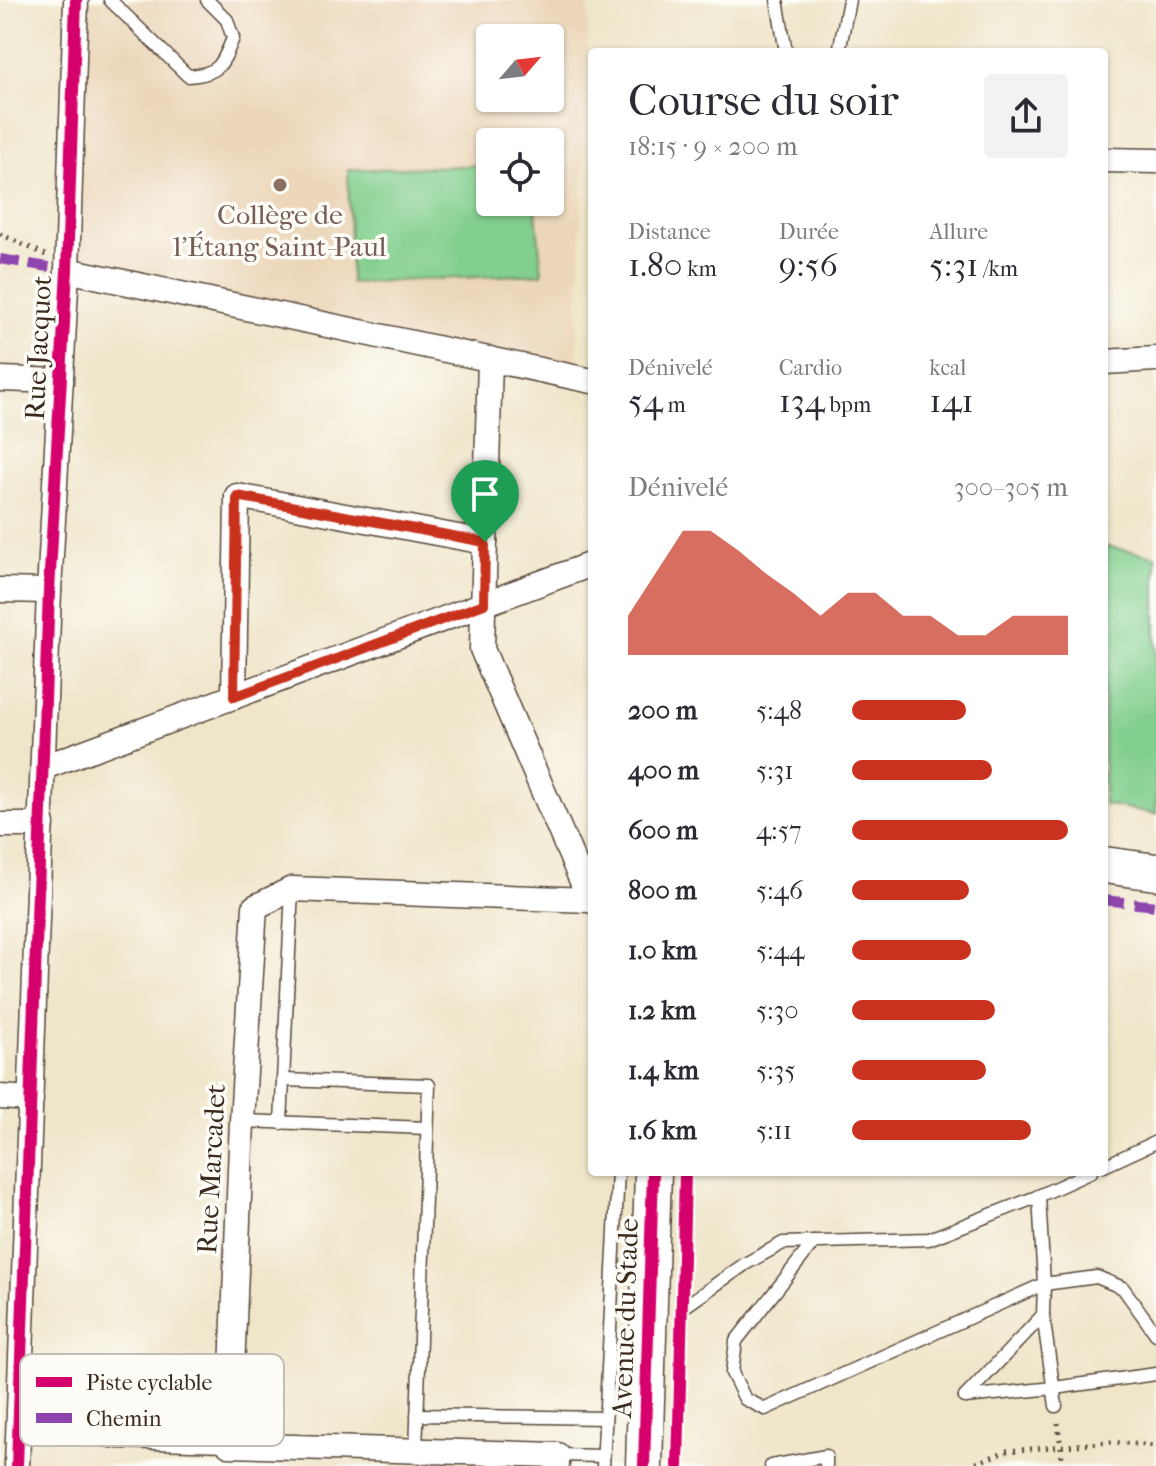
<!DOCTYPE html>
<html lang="fr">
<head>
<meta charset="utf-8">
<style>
  body { margin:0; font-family:"IM FELL French Canon",serif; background:#f2f2f3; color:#2b2b33; height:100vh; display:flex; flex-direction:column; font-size:30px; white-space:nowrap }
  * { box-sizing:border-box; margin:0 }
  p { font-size:26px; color:#7c7c81 }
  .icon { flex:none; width:44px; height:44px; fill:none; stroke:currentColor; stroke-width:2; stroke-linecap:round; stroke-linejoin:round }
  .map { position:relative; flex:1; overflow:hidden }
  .side { position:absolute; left:588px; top:48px; width:520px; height:1128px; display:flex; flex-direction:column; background:#fff; border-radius:8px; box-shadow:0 2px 6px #0004 }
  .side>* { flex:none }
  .needle { width:52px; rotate:62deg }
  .fabs { position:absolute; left:476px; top:24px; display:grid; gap:16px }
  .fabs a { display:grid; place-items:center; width:88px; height:88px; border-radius:8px; background:#fff; box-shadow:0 2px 6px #0004; font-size:40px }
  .pin { position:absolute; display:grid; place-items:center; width:68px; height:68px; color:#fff; margin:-82px -34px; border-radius:50% 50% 50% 0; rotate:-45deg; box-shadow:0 0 8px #0007 }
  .pin .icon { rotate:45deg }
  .round { display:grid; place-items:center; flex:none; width:84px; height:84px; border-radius:8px; background:#f2f2f3 }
  .summary { display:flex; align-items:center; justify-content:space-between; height:136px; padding:0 40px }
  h1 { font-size:44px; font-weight:600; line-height:60px }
  .metrics { display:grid; grid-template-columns:repeat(3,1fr); gap:12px; height:136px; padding:8px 40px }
  .metrics div { display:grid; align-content:center }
  .metrics b { font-size:34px; font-weight:600 }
  .metrics small { font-size:22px; font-weight:400 }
  .metrics p { font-size:22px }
  .chart { height:224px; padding:16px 40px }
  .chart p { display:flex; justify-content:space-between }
  .chart svg { width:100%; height:144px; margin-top:8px; fill:#c8321e; opacity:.7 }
  ul { padding:0 40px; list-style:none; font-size:26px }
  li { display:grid; grid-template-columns:128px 96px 1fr; align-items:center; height:60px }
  li i { height:20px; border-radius:10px; background:#c8321e }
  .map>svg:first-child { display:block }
</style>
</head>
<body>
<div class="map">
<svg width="1156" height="1466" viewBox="0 0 1156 1466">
  <rect width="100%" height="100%" fill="#fdfcf7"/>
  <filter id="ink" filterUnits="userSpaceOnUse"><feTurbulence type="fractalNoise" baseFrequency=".0125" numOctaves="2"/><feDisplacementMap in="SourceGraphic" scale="16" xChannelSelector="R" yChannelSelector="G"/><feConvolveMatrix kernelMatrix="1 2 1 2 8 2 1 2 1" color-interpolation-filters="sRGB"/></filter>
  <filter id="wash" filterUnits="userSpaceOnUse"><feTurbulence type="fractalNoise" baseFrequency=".006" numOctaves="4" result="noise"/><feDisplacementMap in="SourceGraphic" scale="32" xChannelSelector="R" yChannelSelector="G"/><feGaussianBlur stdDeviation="1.8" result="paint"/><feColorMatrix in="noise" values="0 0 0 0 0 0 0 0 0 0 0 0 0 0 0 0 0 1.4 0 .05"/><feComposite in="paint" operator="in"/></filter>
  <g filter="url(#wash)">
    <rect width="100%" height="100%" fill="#efe5c9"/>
    <path fill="#ecd7ba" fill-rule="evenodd" d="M 76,0 L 589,0 L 576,378 L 67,270 ZM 490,38 L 550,38 L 550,98 L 490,98 ZM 490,142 L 550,142 L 550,202 L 490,202 Z"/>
    <g fill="#82cf8e" stroke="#5e7c56" stroke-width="2">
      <path d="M 490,165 L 490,202 L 535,202 L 542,274 L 351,283 L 348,170 Z"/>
      <path d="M 1104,546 L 1156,556 L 1156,814 L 1104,804 Z"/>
    </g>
  </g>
  <g filter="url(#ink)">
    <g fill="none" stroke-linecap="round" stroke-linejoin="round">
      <g stroke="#564638" stroke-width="15">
        <g id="lane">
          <path d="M 110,0 L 188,76 C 220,74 222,65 233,38 L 227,20 L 207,0"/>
          <path d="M 777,0 L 786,52"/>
          <path d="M 839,52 L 849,0"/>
          <path d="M 283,1080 L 429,1085 L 416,1451"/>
          <path d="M 242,1121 L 427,1128"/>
          <path d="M 281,1123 L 292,889"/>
          <path d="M 1104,1166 L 1156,1142"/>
          <path d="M 814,1242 L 736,1341 L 732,1373 L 745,1399 L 765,1409 L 1044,1284 L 1097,1277 L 1123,1288 L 1156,1334"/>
          <path d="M 681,1309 L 745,1264 L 783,1243 L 929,1239 L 1034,1198 L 1091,1172"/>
          <path d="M 1043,1315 L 1056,1406"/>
          <path d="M 965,1397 L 1043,1315 L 1044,1284 L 1039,1196"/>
          <path d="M 965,1397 L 1054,1388 L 1156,1374"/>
          <path d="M 417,1415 L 604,1418"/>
          <path d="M 19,1426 L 118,1442 L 229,1445"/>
          <path d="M 557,1455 L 603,1456"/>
          <path d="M 603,1466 L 618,1172"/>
          <path d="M 771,1466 L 826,1456 L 826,1466"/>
        </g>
      </g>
      <g stroke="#564638" stroke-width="27">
        <g id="street">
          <path d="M 1104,160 L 1156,161"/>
          <path d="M 67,270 L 592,381"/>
          <path d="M 490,359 L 482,649 L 590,900 L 592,901"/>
          <path d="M 1104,362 L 1156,359"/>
          <path d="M 0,379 L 61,381"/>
          <path d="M 0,590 L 49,591"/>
          <path d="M 234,697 L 237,496 L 485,542"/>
          <path d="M 44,767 L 592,564"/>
          <path d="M 0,825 L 42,825"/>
          <path d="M 0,1097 L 31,1099"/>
          <path d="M 17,1466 L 49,591 L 67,270 L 76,0"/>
          <path d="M 557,1466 L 557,1455 L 229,1445 L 242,1121 L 255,907 L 292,889 L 590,900"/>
        </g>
      </g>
      <g stroke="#564638" stroke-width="39">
        <g id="secondary">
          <path d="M 1104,865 L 1156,872"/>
          <path d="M 644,1466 L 653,1172"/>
        </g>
      </g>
      <g stroke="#564638" stroke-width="5" stroke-dasharray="2 6" stroke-linecap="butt">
        <path d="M 0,234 L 46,255"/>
        <path d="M 1058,1423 L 1063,1466"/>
        <path d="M 969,1466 L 1006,1451 L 1112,1442 L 1156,1446"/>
      </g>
      <use href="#lane" stroke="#fff" stroke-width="12"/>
      <use href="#street" stroke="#fff" stroke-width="24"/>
      <use href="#secondary" stroke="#fff" stroke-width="36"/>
      <g stroke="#8e44ad" stroke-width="10" stroke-dasharray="20 10" stroke-linecap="butt">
        <path d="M 0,259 L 67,270"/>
        <path d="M 1104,900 L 1156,906"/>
      </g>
      <g stroke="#fdfcf7" stroke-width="17">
        <g id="cycleway">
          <path d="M 17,1466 L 49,591 L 67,270 L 76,0"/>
          <path d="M 644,1466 L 653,1172"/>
          <path d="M 678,1466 L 685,1172"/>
        </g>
      </g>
      <use href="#cycleway" stroke="#d6006c" stroke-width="12"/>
    </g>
  </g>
  <g fill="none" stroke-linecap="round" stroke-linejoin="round" filter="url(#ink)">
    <g stroke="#fff" stroke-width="16">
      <path id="route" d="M 237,496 L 485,542 L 484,604 L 234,697 Z"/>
    </g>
    <use href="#route" stroke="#c8321e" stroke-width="10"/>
  </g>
  <circle fill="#8d6e63" stroke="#fdfcf7" stroke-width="3" cx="280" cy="185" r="8"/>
  <g text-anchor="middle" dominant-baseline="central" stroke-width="7" stroke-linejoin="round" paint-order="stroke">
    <g font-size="28" fill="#785e54" stroke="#fdfcf7">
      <text x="280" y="214">Collège de<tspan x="280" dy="32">l'Étang Saint-Paul</tspan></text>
    </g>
    <g font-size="28" fill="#3b2a1e" stroke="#fdfcf7">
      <text transform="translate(38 348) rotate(-87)">Rue Jacquot</text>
      <text transform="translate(211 1169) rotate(-87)">Rue Marcadet</text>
      <text transform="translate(625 1318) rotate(-88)">Avenue du Stade</text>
    </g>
  </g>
  <rect x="20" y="1354" width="264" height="92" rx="12" fill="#fdfcf7" stroke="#c3bdb6" stroke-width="2"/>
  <rect x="36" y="1377" width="36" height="10" fill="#d6006c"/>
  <rect x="36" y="1413" width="36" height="10" fill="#8e44ad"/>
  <g font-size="22" fill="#3b2a1e">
    <text x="86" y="1390">Piste cyclable</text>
    <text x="86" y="1426">Chemin</text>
  </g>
</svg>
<div class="fabs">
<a><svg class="needle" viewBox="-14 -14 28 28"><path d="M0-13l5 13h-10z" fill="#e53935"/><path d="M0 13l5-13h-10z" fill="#7c7c81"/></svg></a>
<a><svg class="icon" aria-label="locate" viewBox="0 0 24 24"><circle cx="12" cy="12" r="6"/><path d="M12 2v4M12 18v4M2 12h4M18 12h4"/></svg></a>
</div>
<div class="pin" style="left:485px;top:542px;background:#1e9e55"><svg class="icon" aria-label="arrive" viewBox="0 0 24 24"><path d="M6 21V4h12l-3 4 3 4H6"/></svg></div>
<section class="side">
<div class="summary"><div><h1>Course du soir</h1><p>18:15 · 9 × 200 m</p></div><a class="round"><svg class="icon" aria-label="share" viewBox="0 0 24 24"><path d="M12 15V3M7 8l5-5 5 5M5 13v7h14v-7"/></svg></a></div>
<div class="metrics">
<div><p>Distance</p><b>1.80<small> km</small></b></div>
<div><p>Durée</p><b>9:56</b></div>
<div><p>Allure</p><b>5:31<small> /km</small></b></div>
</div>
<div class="metrics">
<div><p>Dénivelé</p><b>54<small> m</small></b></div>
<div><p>Cardio</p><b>134<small> bpm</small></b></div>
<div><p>kcal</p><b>141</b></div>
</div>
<div class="chart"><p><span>Dénivelé</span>300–305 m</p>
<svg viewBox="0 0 160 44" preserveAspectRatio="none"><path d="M0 44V32L10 19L20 6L30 6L40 12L50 19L60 25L70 32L80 25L90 25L100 32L110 32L120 38L130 38L140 32L150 32L160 32V44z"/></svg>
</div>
<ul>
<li><b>200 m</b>5:48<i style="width:53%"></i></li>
<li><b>400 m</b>5:31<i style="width:65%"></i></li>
<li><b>600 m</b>4:57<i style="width:100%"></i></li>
<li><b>800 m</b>5:46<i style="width:54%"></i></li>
<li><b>1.0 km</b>5:44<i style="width:55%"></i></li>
<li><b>1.2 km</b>5:30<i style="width:66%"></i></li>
<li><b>1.4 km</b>5:35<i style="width:62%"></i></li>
<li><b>1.6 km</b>5:11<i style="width:83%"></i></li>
</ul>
</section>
</div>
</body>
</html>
